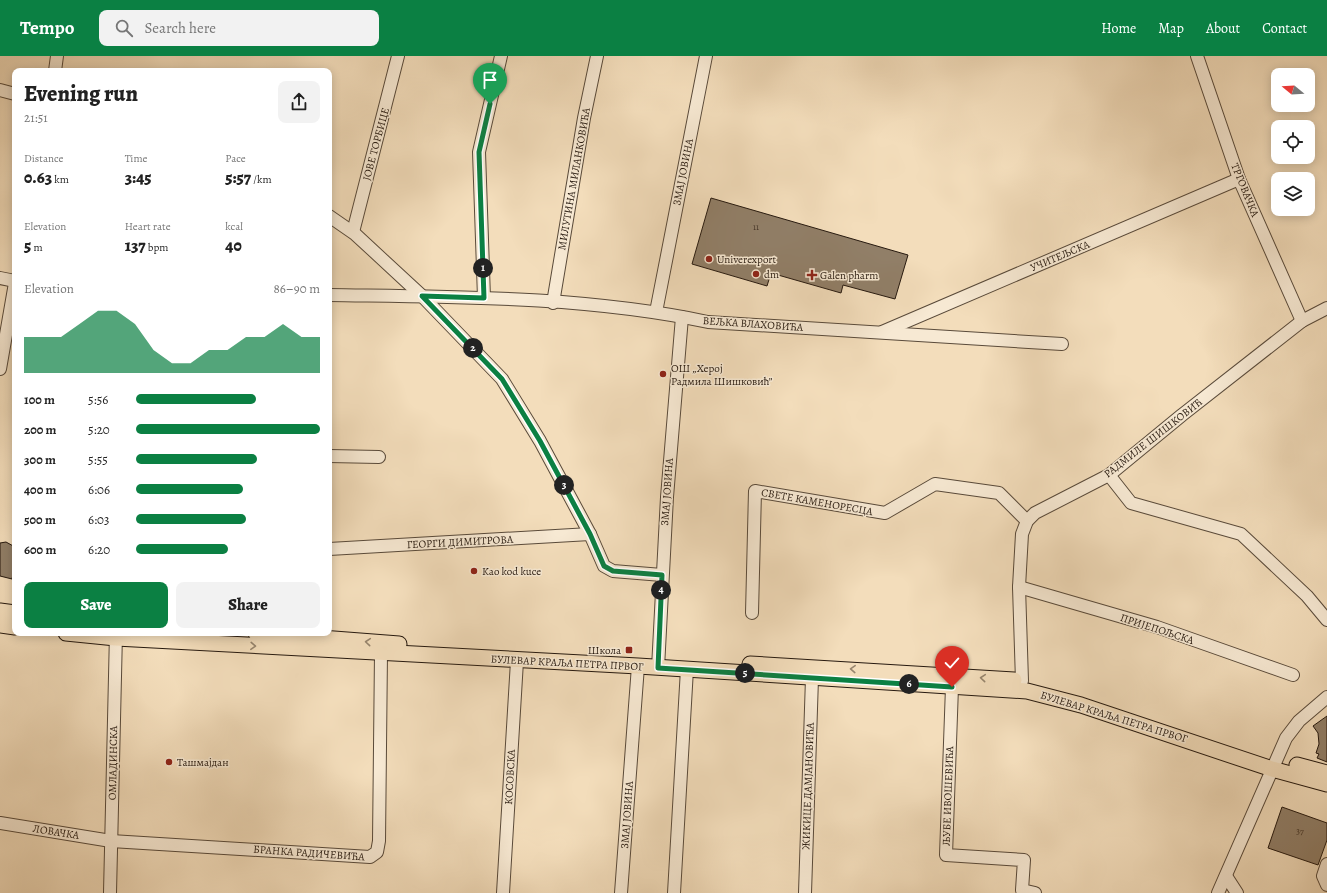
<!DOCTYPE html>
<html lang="en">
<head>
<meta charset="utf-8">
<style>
  body { margin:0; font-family:Alegreya,serif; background:#f2f2f2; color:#222; height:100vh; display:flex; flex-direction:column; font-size:15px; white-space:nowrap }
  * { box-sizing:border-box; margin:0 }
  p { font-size:13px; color:#767676 }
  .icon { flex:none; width:22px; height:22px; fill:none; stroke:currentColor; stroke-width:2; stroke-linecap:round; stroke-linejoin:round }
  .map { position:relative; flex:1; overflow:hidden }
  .drawer { position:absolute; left:12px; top:12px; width:320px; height:568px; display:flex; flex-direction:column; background:#fff; border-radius:8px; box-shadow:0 2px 10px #0003 }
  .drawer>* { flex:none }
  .needle { width:26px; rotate:288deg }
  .buttons { position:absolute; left:1271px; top:12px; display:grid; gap:8px }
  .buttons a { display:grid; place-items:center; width:44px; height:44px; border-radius:8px; background:#fff; box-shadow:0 2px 10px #0003; font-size:20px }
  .pin { position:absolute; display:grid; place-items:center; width:34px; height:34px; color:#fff; margin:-41px -17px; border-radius:50% 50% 50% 0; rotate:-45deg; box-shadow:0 0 4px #0007 }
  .pin .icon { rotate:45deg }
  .km { position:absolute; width:20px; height:20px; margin:-10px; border-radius:50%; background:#222; color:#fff; font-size:11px; line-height:20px; text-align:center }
  .round { display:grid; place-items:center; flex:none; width:42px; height:42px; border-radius:8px; background:#f2f2f2 }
  .headline { display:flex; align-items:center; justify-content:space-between; height:68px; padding:0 12px }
  h1 { font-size:22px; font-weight:800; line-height:30px }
  .stats { display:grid; grid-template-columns:repeat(3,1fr); gap:6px; height:68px; padding:4px 12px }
  .stats div { display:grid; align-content:center }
  .stats b { font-size:17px; font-weight:800 }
  .stats small { font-size:11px; font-weight:400 }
  .stats p { font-size:11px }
  .chart { height:112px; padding:8px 12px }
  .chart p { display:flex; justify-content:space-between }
  .chart svg { width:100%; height:72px; margin-top:4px; fill:#0b8043; opacity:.7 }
  .cta { display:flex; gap:8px; margin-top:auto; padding:8px 12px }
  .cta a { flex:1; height:46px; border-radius:8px; background:#0b8043; color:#fff; font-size:16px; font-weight:800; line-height:46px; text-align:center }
  .cta a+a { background:#f2f2f2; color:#222 }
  ul { padding:0 12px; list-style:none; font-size:13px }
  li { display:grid; grid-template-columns:64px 48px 1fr; align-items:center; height:30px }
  li i { height:10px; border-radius:5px; background:#0b8043 }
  header { display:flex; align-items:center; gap:24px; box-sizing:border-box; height:56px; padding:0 20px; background:#0b8043; color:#fff }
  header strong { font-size:19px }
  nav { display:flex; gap:22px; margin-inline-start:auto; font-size:14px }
  .search { width:280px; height:36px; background:#f2f2f2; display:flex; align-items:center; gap:10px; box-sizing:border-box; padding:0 14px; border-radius:8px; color:#767676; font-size:15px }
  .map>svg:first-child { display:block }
</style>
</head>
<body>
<header>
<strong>Tempo</strong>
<div class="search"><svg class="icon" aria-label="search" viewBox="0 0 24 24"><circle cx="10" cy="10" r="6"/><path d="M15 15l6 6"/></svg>Search here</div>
<nav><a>Home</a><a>Map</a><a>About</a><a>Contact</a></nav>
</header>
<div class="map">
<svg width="1327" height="837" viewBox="0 0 1327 837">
  <rect width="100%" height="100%" fill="#f3ddbb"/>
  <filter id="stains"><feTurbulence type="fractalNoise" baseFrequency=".005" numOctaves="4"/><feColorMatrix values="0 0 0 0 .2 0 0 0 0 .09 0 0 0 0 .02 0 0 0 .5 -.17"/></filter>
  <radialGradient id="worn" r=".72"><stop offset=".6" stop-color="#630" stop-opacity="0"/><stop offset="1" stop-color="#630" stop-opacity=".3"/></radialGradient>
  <g fill="#917f68" stroke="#26190f">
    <path d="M 711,142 L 908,199 L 895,243 L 843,229 L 841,237 L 771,217 L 767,230 L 692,208 Z"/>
    <path d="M 6,486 L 15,491 L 15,509 L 12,523 L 0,520 L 0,487 Z"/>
    <path d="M 1327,660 L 1327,706 L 1317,702 L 1319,698 L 1316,697 L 1319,688 L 1318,677 L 1313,670 Z"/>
    <path d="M 1282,751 L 1327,767 L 1327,784 L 1318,809 L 1268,792 Z"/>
  </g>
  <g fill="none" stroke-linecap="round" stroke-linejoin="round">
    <g stroke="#594a3a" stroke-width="14">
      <g id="minor">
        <path d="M 1197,0 L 1239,123 L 1302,265"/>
        <path d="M 55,15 L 57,0"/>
        <path d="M 0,34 L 15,38"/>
        <path d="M 329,160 L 355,178 L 422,240 L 502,323 L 540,385 L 590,478 L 604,510 L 613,515 L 662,519"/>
        <path d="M 353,176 L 398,0"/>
        <path d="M 0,222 L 15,225"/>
        <path d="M 329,239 C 455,241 584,240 708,266 L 1062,288"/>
        <path d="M 484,242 L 479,96 L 501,0"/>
        <path d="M 553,247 L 584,62 L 597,0"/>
        <path d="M 656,256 L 706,0"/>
        <path d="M 882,276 L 1239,123"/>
        <path d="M 0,313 L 15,227"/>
        <path d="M 329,400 L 379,401"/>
        <path d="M 1109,419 L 1131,447 L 1241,478 L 1307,540 L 1327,564"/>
        <path d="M 329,493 L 590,478"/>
        <path d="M 1019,531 L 1157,571 L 1293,619"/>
        <path d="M 752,557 L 755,435 L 885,457 L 935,428 L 999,437 L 1027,465"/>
        <path d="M 658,612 L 667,441 L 682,261"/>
        <path d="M 1022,625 L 1019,531 L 1022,478 L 1027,465 L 1035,457 L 1109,419 L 1182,359 L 1302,265 L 1327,252"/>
        <path d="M 952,631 L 946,799 L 1024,804 L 1022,834 L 1035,837"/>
        <path d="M 0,767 L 111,785 L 370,801 L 377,796 L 379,785 L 381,597"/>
        <path d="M 1327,808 L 1323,820 L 1327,829"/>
        <path d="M 1226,820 L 1237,837"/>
        <path d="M 110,837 L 116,577"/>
        <path d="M 503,837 L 517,605"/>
        <path d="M 621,837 L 638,610"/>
        <path d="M 674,837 L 687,613"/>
        <path d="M 805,837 L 812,622"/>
        <path d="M 1218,837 L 1286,682 L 1299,665 L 1327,641"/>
      </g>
    </g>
    <g stroke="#26190f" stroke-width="17">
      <g id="major">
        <path d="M 0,555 L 15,557"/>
        <path d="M 0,569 L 15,571"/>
        <path d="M 66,577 L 116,582 L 638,610 L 1027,635 L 1081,649 L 1272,713 L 1327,728"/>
        <path d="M 256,577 L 399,588"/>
        <path d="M 750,608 L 1014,624"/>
        <path d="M 1297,709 L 1327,717"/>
      </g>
    </g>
    <use href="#minor" stroke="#f7e9d3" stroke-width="12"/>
    <use href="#major" stroke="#f3ddbb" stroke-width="15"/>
  </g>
  <defs><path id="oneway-chevron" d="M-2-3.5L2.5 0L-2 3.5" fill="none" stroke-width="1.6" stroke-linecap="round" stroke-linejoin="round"/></defs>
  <g stroke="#97856e">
    <use href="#oneway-chevron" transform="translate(368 586) rotate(-175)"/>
    <use href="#oneway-chevron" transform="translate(253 590) rotate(3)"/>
    <use href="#oneway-chevron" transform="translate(853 613) rotate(-177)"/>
    <use href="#oneway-chevron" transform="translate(983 622) rotate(-175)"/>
  </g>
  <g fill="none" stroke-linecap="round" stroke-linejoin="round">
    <g stroke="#fff" stroke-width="8">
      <path id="route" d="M 490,48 L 479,96 L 484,242 L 422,240 L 502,323 L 540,385 L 590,478 L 604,510 L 613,515 L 662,519 L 658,612 L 952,631"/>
    </g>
    <use href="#route" stroke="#0b8043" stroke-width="5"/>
  </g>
  <g fill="#8f2418" stroke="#f7e9d3" stroke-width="1.5">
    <circle cx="709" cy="203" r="4"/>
    <circle cx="756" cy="218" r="4"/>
    <path d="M810 213h4v4h4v4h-4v4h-4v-4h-4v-4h4z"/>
    <circle cx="663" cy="318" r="4"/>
    <circle cx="474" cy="515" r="4"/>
    <rect x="625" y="590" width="8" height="8" rx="2"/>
    <circle cx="169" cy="706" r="4"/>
  </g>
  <g text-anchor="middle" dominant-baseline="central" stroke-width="3" stroke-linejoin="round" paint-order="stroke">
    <g font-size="9" fill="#413225">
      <text x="756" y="171">11</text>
      <text x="1300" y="775">37</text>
    </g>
    <g font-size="11" fill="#26190f" stroke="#f7e9d3">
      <text transform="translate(376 88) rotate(-75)">ЈОВЕ ТОРБИЦЕ</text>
      <text transform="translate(683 116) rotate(-79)">ЗМАЈ ЈОВИНА</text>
      <text transform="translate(574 123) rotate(-80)">МИЛУТИНА МИЛАНКОВИЋА</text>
      <text transform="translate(1245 134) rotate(68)">ТРГОВАЧКА</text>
      <text transform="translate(1060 200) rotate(-23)">УЧИТЕЉСКА</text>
      <text transform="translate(753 268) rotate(4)">ВЕЉКА ВЛАХОВИЋА</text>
      <text transform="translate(1153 382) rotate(-38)">РАДМИЛЕ ШИШКОВИЋ</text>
      <text transform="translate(667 436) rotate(-86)">ЗМАЈ ЈОВИНА</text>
      <text transform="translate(817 446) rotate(10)">СВЕТЕ КАМЕНОРЕСЦА</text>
      <text transform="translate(460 486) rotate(-3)">ГЕОРГИ ДИМИТРОВА</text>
      <text transform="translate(1157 573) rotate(18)">ПРИЈЕПОЉСКА</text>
      <text transform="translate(567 607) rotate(3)">БУЛЕВАР КРАЉА ПЕТРА ПРВОГ</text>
      <text transform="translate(1114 661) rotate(17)">БУЛЕВАР КРАЉА ПЕТРА ПРВОГ</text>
      <text transform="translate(113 707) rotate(-89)">ОМЛАДИНСКА</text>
      <text transform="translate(510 721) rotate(-87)">КОСОВСКА</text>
      <text transform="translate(808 730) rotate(-88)">ЖИКИЦЕ ДАМЈАНОВИЋА</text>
      <text transform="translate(948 740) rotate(-88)">ЉУБЕ ИВОШЕВИЋА</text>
      <text transform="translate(627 759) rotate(-86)">ЗМАЈ ЈОВИНА</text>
      <text transform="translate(56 776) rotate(9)">ЛОВАЧКА</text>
      <text transform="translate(309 797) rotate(4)">БРАНКА РАДИЧЕВИЋА</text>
    </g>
    <g font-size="11" fill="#26190f" stroke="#f7e9d3" text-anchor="start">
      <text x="717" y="203">Univerexport</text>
      <text x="764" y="218">dm</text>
      <text x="820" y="219">Galen pharm</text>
      <text x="671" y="312">ОШ „Херој<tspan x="671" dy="13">Радмила Шишковић”</tspan></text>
      <text x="482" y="515">Kao kod kuce</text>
      <text x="621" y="594" text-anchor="end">Школа</text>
      <text x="177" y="706">Ташмајдан</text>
    </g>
  </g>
  <rect width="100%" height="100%" filter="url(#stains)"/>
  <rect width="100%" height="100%" fill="url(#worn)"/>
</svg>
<div class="buttons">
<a><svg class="needle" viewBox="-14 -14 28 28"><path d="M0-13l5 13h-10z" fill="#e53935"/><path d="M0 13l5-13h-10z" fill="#767676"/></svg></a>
<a><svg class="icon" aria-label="locate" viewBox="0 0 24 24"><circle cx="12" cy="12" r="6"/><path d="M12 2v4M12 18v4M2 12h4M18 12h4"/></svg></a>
<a><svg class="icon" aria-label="layers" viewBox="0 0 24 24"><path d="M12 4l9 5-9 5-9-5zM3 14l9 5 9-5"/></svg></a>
</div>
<div class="pin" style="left:490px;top:48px;background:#1e9e55"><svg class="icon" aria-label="arrive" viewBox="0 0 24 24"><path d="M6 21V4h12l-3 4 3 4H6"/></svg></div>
<div class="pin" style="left:952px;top:631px;background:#d93025"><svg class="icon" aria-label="check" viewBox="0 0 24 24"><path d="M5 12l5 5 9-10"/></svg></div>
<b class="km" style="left:483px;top:212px">1</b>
<b class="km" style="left:473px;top:292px">2</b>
<b class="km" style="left:564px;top:429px">3</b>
<b class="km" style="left:661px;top:534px">4</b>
<b class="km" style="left:745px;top:617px">5</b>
<b class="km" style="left:909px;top:628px">6</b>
<section class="drawer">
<div class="headline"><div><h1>Evening run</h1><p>21:51</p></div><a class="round"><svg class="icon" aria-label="share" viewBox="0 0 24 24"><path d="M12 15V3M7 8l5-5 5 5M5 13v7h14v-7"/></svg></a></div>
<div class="stats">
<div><p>Distance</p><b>0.63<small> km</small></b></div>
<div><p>Time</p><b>3:45</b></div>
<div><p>Pace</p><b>5:57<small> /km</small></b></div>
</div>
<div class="stats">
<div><p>Elevation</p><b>5<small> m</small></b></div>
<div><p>Heart rate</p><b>137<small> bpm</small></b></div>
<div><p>kcal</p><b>40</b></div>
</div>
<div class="chart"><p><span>Elevation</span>86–90 m</p>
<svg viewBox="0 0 160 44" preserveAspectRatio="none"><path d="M0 44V22L10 22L20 22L30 14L40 6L50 6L60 14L70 30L80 38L90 38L100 30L110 30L120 22L130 22L140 14L150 22L160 22V44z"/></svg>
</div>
<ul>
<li><b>100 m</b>5:56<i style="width:65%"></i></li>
<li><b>200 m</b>5:20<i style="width:100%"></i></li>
<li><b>300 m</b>5:55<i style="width:66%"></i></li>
<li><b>400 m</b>6:06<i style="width:58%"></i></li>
<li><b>500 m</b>6:03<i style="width:60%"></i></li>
<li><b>600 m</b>6:20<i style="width:50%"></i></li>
</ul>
<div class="cta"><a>Save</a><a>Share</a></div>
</section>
</div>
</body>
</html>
